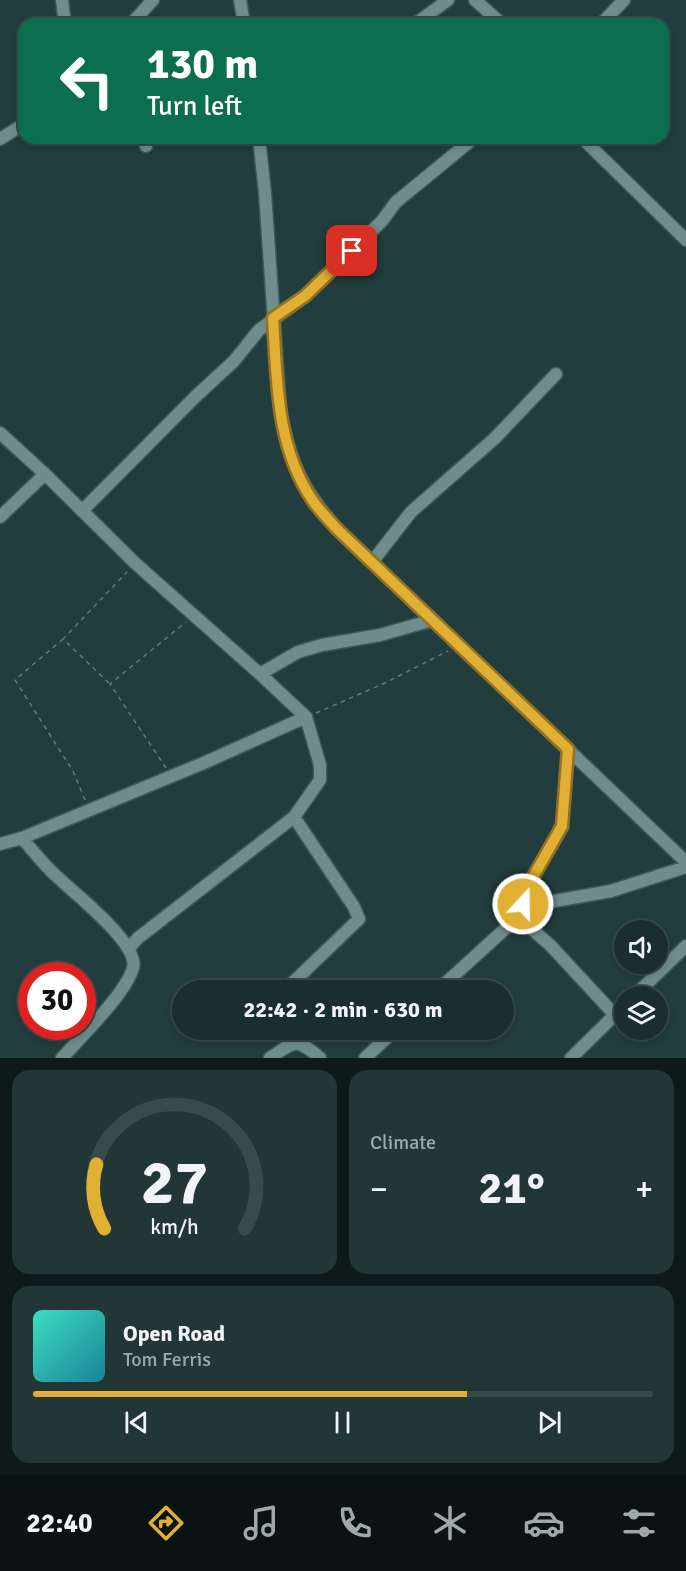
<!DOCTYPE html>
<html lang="en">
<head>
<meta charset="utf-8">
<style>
  :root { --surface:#1a2e2e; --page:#233636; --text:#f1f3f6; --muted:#9fa8aa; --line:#384a4a; --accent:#e1af34 }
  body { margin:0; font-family:Signika,sans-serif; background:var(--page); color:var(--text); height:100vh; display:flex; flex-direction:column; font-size:22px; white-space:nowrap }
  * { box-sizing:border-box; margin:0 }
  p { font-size:20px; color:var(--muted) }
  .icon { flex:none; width:33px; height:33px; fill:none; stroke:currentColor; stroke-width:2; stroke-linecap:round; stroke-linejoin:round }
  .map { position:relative; height:1058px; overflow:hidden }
  .sheet { display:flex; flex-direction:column; gap:12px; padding:12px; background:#0e1919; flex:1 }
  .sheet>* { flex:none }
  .top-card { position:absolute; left:18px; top:18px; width:651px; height:126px; border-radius:18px; box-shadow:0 3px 9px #0003,0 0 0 2px var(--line); background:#0b6e4f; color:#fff; overflow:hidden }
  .controls { position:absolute; left:614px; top:920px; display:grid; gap:12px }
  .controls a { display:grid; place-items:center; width:54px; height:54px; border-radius:50%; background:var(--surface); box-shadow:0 3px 9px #0003,0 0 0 2px var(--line); font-size:30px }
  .speed { position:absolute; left:18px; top:962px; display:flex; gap:12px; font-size:30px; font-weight:700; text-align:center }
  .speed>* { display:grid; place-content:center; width:78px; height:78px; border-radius:50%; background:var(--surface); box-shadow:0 3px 9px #0003,0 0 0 2px var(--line); line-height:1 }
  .speed .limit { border:9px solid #d22; background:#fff; color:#111 }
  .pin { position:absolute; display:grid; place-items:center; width:51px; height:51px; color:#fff; margin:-26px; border-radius:12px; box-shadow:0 3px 9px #0006 }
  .me { position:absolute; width:66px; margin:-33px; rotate:21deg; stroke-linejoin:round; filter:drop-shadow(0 0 4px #0008) }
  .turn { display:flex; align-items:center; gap:21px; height:126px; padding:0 30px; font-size:27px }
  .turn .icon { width:78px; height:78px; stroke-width:2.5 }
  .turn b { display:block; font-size:42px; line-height:51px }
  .big { font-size:45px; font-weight:700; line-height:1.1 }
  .sheet .widget { flex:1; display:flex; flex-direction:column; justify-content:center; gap:9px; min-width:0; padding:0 21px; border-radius:18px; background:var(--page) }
  .sheet .dial { align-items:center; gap:0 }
  .dial svg { height:156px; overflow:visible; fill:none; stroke:var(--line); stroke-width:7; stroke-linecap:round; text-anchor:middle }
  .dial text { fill:var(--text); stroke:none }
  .song { display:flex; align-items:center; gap:18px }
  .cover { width:72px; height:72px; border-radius:9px; background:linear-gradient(135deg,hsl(170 70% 55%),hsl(190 70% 35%)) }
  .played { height:6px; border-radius:3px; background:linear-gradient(90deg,var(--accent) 70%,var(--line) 70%) }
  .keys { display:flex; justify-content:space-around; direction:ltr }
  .heat { display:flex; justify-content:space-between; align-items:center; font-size:33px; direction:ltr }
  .sheet .tiles { flex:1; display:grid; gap:12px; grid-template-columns:1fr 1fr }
  .widget:last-child { grid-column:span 2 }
  .trip { position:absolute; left:172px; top:980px; width:342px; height:60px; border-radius:30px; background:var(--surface); box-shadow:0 3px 9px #0003,0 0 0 2px var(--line); font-weight:700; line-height:60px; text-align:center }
  .dock { display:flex; height:96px; justify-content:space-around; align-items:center; background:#0a1212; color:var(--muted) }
  .dock .icon { width:42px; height:42px }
  .dock .current { color:var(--accent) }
  .dock b { font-size:27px; color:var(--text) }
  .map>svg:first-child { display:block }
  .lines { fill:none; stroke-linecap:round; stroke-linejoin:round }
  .minor-casing { stroke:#3f5958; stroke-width:15 }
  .path { stroke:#637a79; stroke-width:1.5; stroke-dasharray:4.5 4.5; stroke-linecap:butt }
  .minor { stroke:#6f8d8c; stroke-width:12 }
  .route-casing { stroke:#927222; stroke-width:15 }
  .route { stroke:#e1af34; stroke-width:10 }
</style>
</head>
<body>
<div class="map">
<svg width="686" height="1058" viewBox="0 0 686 1058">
  <rect width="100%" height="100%" fill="#223d3d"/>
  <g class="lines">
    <g class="minor-casing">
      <path id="minor" d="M 62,0 L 65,24
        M 240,0 L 244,24
        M 475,0 L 502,24
        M 131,24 L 153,0
        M 415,24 L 448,0
        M 601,24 L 624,0
        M 143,138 L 146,146
        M 259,138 L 265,193 L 280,408 C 289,462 301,487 337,529 L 686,862
        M 582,138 L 686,240
        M 0,139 L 24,124
        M 0,433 L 45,474 L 135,563 L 260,674 L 298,652 L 322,645 L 380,635 L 433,620
        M 82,511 L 195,397 L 234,361 L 259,330 L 305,296 L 382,221 L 396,202 L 474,138
        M 0,517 L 45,474
        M 372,562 L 411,512 L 495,438 L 556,374
        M 22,838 C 32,850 41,861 52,872 C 70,890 140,943 133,968 C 125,995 81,1036 62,1058
        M 0,844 L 22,838 L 206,762 L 306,717
        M 518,922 L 528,886 L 562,827 L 568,749
        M 524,922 L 549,902 L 611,891 L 686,867
        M 129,948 L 138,938 L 294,817 L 320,780 L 320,765 L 306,717 L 260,674
        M 285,990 L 359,919 L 354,907 L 294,817
        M 438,990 L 506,928 L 512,924 L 524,922 L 551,946 L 615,1015
        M 634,996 L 686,946
        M 280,1029 L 287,1038 L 298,1043
        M 270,1058 C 295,1041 296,1037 320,1058
        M 365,1058 L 396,1029
        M 571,1058 L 624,1006"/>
    </g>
    <path class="path" d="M 63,639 L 15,680 L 73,771 L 85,800
      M 109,683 L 63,639 L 127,572
      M 316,713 L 385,683 L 448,651
      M 166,768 L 110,684 L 186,622"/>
    <use href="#minor" class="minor"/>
  </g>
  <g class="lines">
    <g class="route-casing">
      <path id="route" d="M 352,251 L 305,296 L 273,318 C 277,381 276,447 313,501 C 320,511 329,520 337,529 L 568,749 L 562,826 L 528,886 L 523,904"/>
    </g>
    <use href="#route" class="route"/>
  </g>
</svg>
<div class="controls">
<a><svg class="icon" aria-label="sound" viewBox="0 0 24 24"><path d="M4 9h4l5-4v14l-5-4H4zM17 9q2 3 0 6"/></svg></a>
<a><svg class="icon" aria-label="layers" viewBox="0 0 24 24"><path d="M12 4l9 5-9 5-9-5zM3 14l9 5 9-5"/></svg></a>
</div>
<div class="speed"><div class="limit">30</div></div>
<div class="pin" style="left:352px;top:251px;background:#d93025"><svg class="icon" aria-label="arrive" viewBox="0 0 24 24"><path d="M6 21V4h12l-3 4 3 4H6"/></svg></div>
<svg class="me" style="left:523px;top:904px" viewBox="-20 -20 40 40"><circle r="17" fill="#e1af34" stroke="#fff" stroke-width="3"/><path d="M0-11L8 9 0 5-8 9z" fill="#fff"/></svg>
<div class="trip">22:42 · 2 min · 630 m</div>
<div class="top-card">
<div class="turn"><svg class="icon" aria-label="left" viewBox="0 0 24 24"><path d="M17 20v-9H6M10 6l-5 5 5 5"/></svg><div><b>130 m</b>Turn left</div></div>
</div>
</div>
<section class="sheet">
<div class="tiles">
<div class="widget dial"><svg viewBox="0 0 100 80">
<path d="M14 69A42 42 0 1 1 86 69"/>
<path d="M14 69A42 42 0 0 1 10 36" stroke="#e1af34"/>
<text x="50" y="56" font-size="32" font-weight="700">27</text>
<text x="50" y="72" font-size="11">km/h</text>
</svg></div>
<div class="widget"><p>Climate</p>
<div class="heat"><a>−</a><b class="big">21°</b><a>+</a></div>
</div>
<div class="widget">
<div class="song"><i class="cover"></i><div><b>Open Road</b><p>Tom Ferris</p></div></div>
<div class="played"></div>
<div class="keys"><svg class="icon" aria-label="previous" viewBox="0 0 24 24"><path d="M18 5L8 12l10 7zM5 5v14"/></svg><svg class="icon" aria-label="pause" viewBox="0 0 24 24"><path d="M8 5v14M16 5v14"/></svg><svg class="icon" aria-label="next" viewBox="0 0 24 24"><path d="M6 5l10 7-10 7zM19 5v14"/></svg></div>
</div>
</div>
</section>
<nav class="dock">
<b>22:40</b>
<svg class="icon current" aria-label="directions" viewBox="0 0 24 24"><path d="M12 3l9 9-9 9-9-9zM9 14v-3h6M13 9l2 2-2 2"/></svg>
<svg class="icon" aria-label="music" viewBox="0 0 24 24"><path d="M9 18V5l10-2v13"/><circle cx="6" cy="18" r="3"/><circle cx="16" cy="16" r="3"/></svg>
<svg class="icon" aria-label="phone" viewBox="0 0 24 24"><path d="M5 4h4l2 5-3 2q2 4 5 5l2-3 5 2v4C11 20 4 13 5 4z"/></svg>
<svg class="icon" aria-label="climate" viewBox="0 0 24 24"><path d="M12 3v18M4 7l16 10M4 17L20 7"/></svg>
<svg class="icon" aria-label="car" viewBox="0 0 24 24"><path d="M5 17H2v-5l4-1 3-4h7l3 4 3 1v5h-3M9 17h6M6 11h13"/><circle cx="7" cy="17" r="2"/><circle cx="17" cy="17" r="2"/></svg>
<svg class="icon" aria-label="filters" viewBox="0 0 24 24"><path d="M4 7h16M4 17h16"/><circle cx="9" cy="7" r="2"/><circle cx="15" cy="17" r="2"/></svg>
</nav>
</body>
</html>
